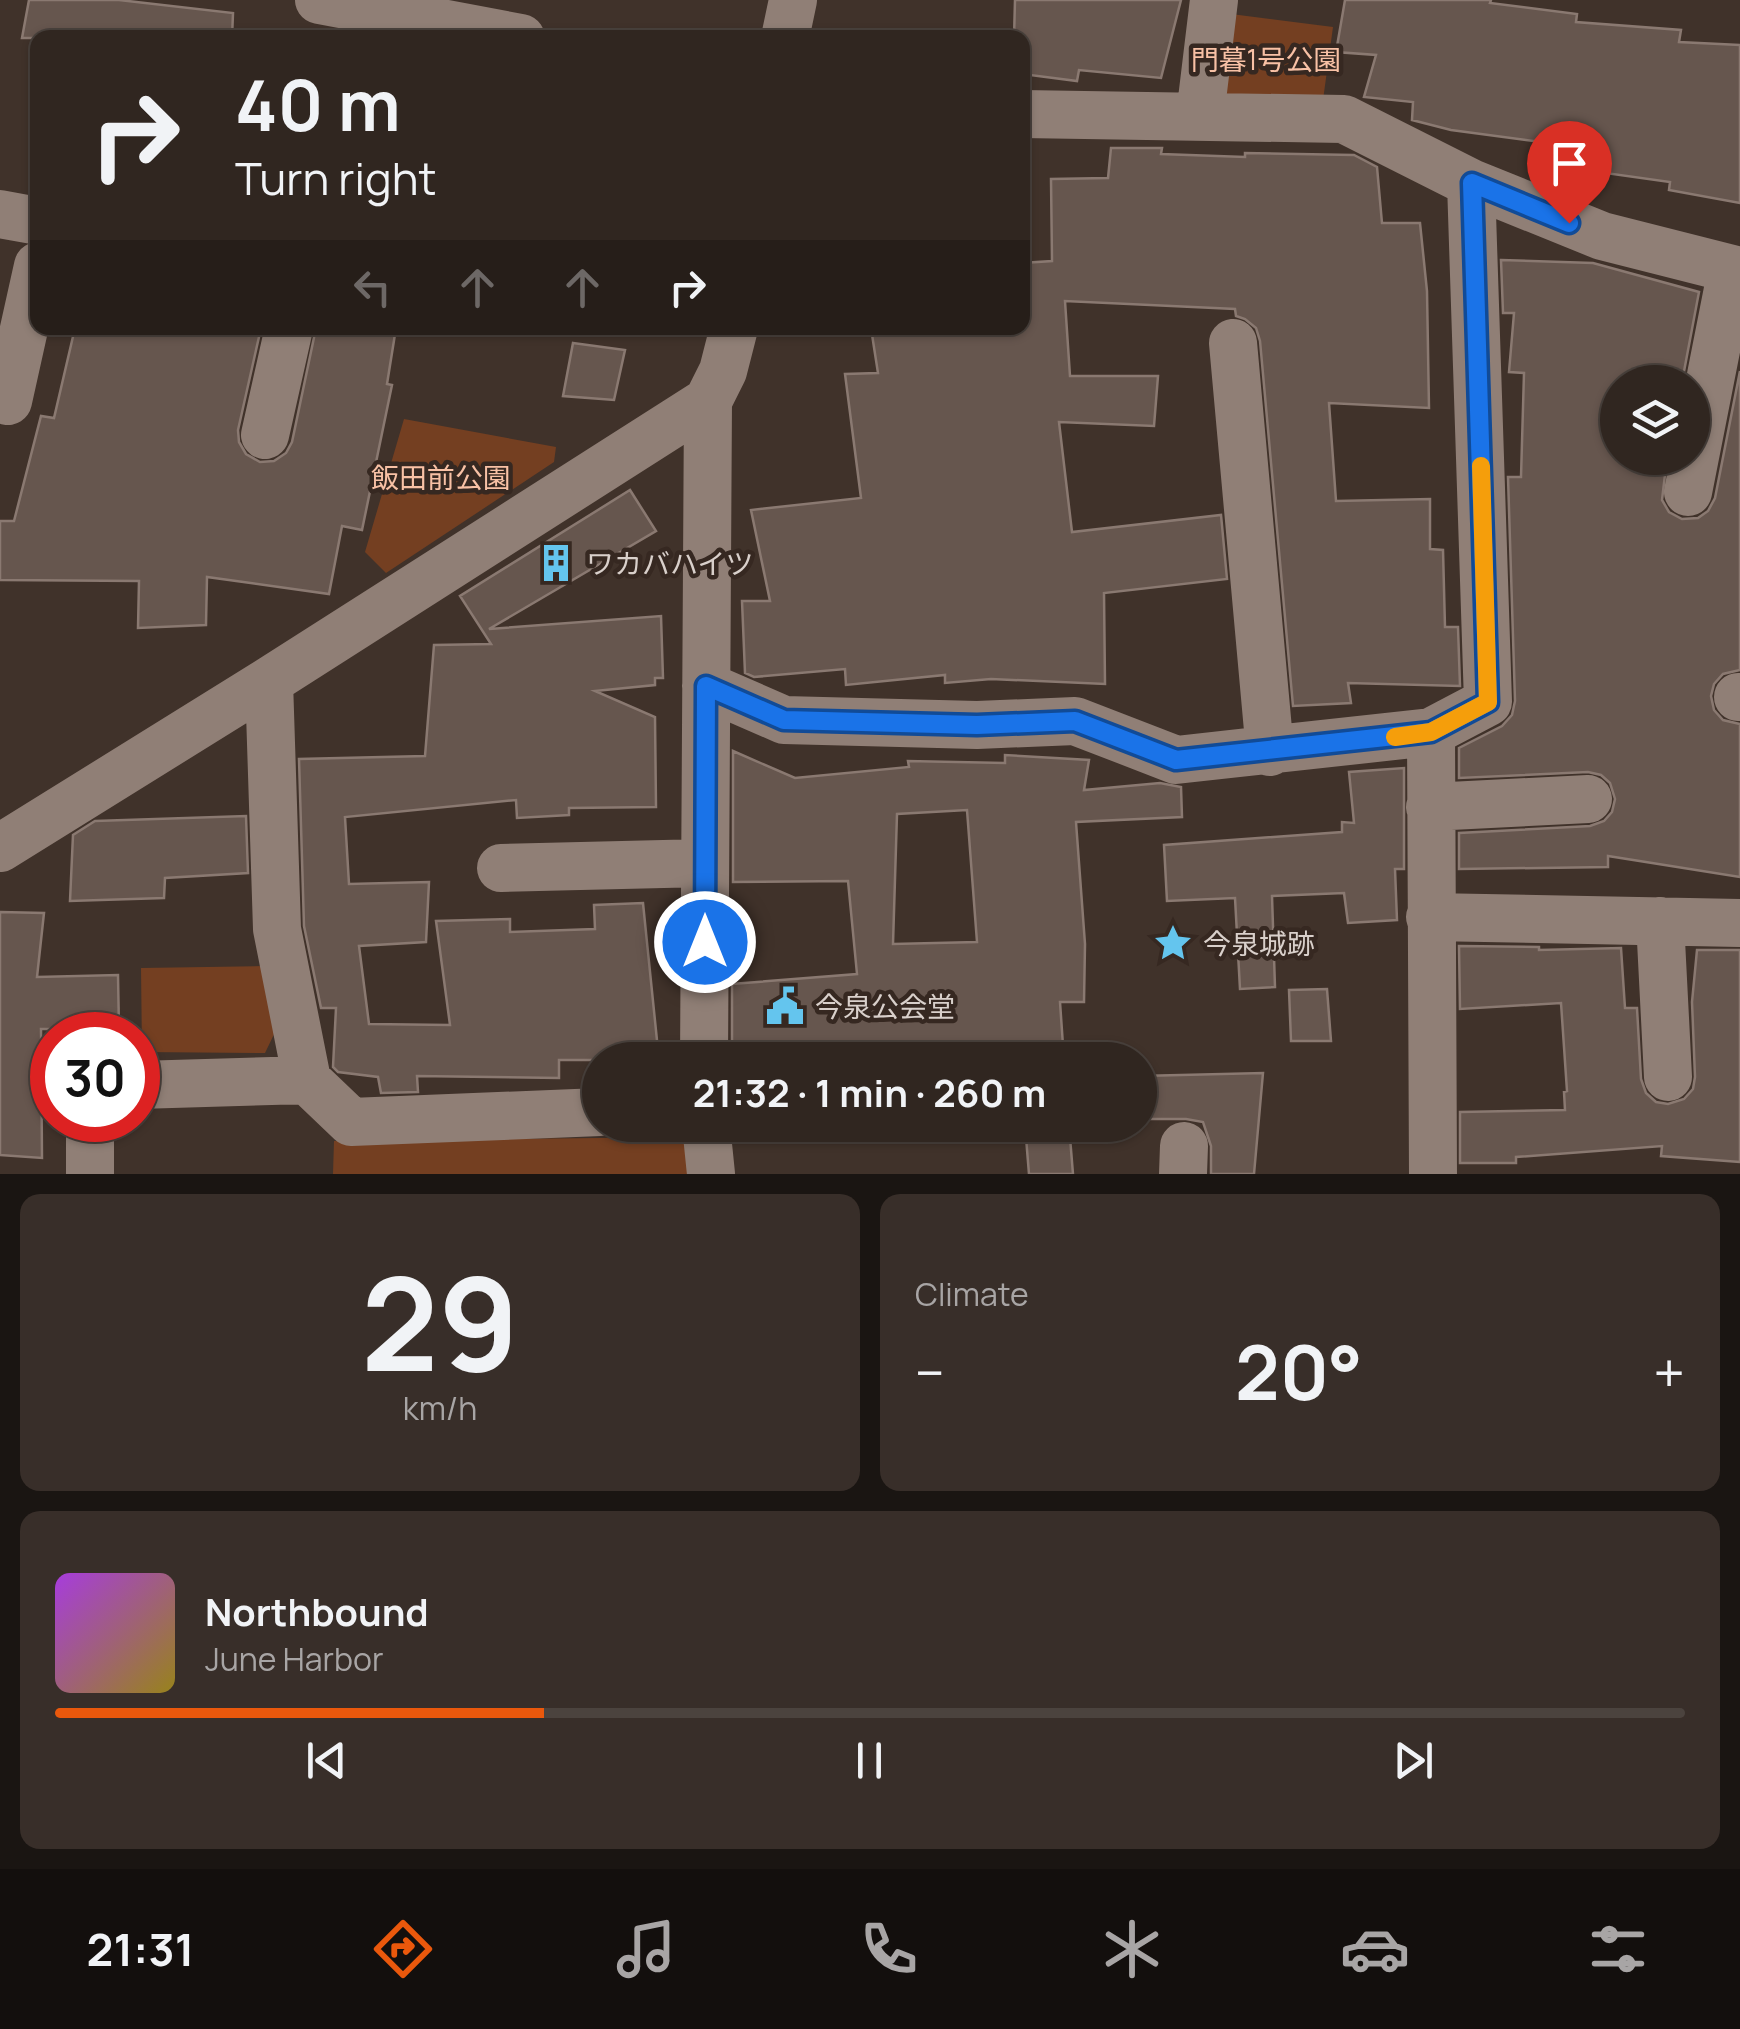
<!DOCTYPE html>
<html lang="en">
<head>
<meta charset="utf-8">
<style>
  :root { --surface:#302620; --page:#382e29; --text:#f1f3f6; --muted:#a8a5a5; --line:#4b433e; --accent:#ea580c }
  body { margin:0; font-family:Manrope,"Noto Sans JP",sans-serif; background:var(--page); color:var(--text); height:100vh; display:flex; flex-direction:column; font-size:38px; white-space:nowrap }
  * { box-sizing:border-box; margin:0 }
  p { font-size:32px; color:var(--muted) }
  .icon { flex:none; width:55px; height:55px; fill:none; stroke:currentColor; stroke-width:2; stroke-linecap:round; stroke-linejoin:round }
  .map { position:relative; height:1174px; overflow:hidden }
  .panel { display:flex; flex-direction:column; gap:20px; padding:20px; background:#1a1512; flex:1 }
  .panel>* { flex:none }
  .banner { position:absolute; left:30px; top:30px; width:1000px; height:305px; border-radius:20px; box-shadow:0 2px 8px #0004,0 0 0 2px var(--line); background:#302620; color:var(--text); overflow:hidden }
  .controls { position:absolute; left:1600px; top:365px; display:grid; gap:20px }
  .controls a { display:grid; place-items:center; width:110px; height:110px; border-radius:50%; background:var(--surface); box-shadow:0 2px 8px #0004,0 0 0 2px var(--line); font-size:50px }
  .speed { position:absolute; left:30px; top:1012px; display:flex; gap:20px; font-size:50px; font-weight:700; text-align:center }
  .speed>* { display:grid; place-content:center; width:130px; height:130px; border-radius:50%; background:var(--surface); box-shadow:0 2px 8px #0004,0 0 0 2px var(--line); line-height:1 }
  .speed .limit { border:15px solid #d22; background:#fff; color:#111 }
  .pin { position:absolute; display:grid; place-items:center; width:85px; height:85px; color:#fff; margin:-102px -42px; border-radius:50% 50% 50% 0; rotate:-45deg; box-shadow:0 0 10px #0007 }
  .pin .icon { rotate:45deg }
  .me { position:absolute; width:110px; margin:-55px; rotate:0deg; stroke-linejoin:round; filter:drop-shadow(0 0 8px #0008) }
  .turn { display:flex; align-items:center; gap:35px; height:210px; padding:0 40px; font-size:45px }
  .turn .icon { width:130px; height:130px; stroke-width:2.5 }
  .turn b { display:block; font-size:70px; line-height:85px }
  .lanes { display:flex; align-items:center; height:95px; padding:0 40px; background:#0003; justify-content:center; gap:50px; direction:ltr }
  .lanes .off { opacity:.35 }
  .big { font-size:75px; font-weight:700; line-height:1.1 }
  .panel .widget { flex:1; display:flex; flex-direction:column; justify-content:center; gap:15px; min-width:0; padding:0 35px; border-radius:20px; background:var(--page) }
  .panel .dial { align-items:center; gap:0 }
  .dial b { font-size:130px; line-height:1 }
  .song { display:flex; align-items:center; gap:30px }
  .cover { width:120px; height:120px; border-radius:15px; background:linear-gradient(135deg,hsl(280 70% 55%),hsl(50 70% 35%)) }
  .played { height:10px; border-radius:5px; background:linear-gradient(90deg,var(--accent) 30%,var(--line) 30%) }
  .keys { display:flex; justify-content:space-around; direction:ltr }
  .heat { display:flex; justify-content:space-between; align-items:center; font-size:55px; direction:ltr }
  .panel .tiles { flex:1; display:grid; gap:20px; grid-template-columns:1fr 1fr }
  .widget:last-child { grid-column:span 2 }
  .trip { position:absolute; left:582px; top:1042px; width:575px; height:100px; border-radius:50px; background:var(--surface); box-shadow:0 2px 8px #0004,0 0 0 2px var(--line); font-weight:700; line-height:100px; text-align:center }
  .tab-bar { display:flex; height:160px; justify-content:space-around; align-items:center; background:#130f0d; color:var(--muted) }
  .tab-bar .icon { width:70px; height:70px }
  .tab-bar .on { color:var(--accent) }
  .tab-bar b { font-size:45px; color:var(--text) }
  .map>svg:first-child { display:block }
  .green { fill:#743f21 }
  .building { fill:#66564e; stroke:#8a7971; stroke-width:2.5; fill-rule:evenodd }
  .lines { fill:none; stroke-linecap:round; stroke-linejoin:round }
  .minor { stroke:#907f76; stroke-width:48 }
  .route-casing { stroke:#114b97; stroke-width:25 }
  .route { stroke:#1a73e8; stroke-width:18 }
  .slow { stroke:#f59e0b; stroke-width:18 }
  .labels { text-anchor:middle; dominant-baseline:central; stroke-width:9; stroke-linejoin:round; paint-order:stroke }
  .park-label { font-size:28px; fill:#f8c1a5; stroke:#362821 }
  .poi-label { font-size:28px; fill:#d9d0cb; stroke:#362821; text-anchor:start }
</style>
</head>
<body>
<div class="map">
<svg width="1740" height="1174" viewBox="0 0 1740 1174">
  <rect width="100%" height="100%" fill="#40322a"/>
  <path class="green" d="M 1231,14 L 1333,27 L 1323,100 L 1217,98 Z
    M 404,419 L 556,447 L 554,462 L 386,573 L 365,552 Z
    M 265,966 L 278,1026 L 265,1053 L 142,1052 L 141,968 Z
    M 691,1137 L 692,1174 L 333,1174 L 334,1141 Z"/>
  <path class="building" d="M 29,0 L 119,0 L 233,13 L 232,38 L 22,38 Z
    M 1015,0 L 1181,0 L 1161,78 L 1079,70 L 1077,81 L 1022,74 L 1022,38 L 1014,38 Z
    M 1345,0 L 1491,0 L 1490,3 L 1577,14 L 1576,22 L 1681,30 L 1679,42 L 1740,45 L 1740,203 L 1669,190 L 1670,182 L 1584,170 L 1587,148 L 1451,130 L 1412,120 L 1413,102 L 1364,97 L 1376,55 L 1336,52 Z
    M 1111,148 L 1162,148 L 1161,154 L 1245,157 L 1245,153 L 1354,155 L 1377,167 L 1382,223 L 1420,223 L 1427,291 L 1429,408 L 1329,403 L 1336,501 L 1430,499 L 1430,549 L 1443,550 L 1445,627 L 1458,627 L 1460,686 L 1348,683 L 1351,703 L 1293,706 L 1260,341 L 1256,328 L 1245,319 L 1236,316 L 1235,309 L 1065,301 L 1070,376 L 1158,376 L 1154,426 L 1059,422 L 1072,532 L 1221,515 L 1227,579 L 1104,593 L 1105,684 L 991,679 L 945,683 L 945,675 L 846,685 L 845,669 L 754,677 L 745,673 L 742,601 L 770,601 L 751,510 L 861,498 L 845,374 L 878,373 L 871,328 L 1022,328 L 1022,263 L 1052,261 L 1051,179 L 1108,178 Z
    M 1501,260 L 1593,263 L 1699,292 L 1682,382 L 1618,382 L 1618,458 L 1667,458 L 1662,500 L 1669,512 L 1682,519 L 1698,518 L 1708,511 L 1715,498 L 1740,371 L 1740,670 L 1723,674 L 1714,684 L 1711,696 L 1714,710 L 1723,720 L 1740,724 L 1740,877 L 1608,856 L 1608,867 L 1459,869 L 1459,833 L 1590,826 L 1604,821 L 1612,812 L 1615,799 L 1610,783 L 1601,775 L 1588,772 L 1459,778 L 1459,748 L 1502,726 L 1512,715 L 1515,701 L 1508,477 L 1521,477 L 1524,373 L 1509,372 L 1514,313 L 1503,313 Z
    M 75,328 L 261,328 L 238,430 L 239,442 L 246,454 L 260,462 L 274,461 L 286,453 L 292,442 L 316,328 L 396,328 L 387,384 L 392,385 L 362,530 L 342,526 L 329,594 L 207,577 L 206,625 L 138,628 L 139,581 L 0,580 L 0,521 L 14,521 L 41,416 L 54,418 Z
    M 573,343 L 625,350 L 614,400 L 563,396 Z
    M 630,490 L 656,531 L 489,629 L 661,616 L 663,678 L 655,678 L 655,685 L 595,691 L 655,717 L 656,807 L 569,808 L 569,815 L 517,818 L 516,800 L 345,817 L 349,884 L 429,882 L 426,942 L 359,946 L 369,1024 L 450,1025 L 436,921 L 510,919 L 510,932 L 595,929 L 594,905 L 643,903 L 659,1060 L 559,1060 L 559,1078 L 417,1076 L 418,1092 L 381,1093 L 378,1077 L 338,1072 L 333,1067 L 336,1008 L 321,1008 L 304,926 L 299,759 L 425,756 L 434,645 L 491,644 L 460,596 Z
    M 733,751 L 795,778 L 909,767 L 908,761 L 1005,763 L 1005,755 L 1089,760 L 1084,790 L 1160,783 L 1181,787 L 1182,817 L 1076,822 L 1085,944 L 1084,1002 L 1060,1002 L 1064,1060 L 732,1060 L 732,984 L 857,974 L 848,881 L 733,882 ZM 967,810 L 977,942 L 893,944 L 897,814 Z
    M 1404,768 L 1404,869 L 1395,869 L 1397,920 L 1348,923 L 1344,893 L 1272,896 L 1275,987 L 1240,989 L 1235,898 L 1167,901 L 1164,845 L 1342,832 L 1342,822 L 1354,823 L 1349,772 Z
    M 246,816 L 248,873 L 165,878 L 164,898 L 70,901 L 73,835 L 95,821 Z
    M 0,912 L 44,913 L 37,977 L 118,975 L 119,1029 L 41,1029 L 42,1158 L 0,1155 Z
    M 1459,946 L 1539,947 L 1539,950 L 1621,948 L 1625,1008 L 1637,1008 L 1641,1079 L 1646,1093 L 1656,1102 L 1668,1104 L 1684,1099 L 1693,1089 L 1695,1077 L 1692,1002 L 1697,950 L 1740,950 L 1740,1162 L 1661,1156 L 1662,1146 L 1516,1157 L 1516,1163 L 1460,1163 L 1460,1112 L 1565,1110 L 1564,1092 L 1567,1091 L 1561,1003 L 1460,1009 Z
    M 1327,989 L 1331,1041 L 1291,1041 L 1289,990 Z
    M 1263,1073 L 1254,1174 L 1211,1174 L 1211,1146 L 1203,1122 L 1186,1119 L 1140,1119 L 1140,1076 Z
    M 1025,1125 L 1069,1125 L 1073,1174 L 1029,1174 Z"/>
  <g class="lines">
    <path class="minor" d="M 319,0 L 521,38
      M 785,38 L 793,0
      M 1022,114 L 1344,119 L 1471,183 L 1602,236 L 1740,271
      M 1200,116 L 1214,0
      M 0,214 L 38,221
      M 1233,343 L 1270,752
      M 8,401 L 38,266
      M 265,435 L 289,328
      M 1688,492 L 1732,269
      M 706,686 L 784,720 L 977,725 L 1075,721 L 1176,760 L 1431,732 L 1433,1174
      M 1738,697 L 1740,697
      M 1431,732 L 1488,702 L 1471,183
      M 1430,807 L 1588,799
      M 0,848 L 269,681 L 708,401 L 723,371 L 734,328
      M 501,868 L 705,863
      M 1430,917 L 1740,923
      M 1660,921 L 1668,1077
      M 704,1060 L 708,401
      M 307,1080 L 351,1122 L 600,1112
      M 138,1085 L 307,1080 L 277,929 L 269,681
      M 706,1125 L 711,1174
      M 90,1174 L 90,1120
      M 1183,1174 L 1184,1146"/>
  </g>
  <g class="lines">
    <g class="route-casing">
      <path id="route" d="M 705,942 L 706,686 L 784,720 L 977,725 L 1075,721 L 1176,760 L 1431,732 L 1488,702 L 1472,183 L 1569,223"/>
    </g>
    <use href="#route" class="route"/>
    <path class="slow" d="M 1395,737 L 1431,732 L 1488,702 L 1481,466"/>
  </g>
  <defs>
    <g id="building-bare" transform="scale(3)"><path d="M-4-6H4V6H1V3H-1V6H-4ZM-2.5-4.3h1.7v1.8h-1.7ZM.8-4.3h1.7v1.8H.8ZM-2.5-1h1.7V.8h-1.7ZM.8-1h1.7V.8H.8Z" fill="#64c5ee" stroke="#362821" stroke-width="2.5" paint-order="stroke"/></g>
    <g id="sight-bare" transform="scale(3)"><path d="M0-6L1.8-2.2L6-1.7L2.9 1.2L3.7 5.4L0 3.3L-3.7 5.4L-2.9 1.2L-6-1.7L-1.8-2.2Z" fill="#64c5ee" stroke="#362821" stroke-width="2.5" paint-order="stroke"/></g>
    <g id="civic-bare" transform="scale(3)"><path d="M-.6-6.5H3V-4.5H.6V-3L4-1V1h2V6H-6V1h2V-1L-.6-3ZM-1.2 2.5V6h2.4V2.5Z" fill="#64c5ee" stroke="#362821" stroke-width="2.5" paint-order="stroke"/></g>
  </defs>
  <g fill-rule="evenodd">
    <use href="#building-bare" x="556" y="563"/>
    <use href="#sight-bare" x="1173" y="943"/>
    <use href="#civic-bare" x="785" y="1006"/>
  </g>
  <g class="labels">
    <g class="park-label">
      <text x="1266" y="59">門暮1号公園</text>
      <text x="441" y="477">飯田前公園</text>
    </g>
    <g class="poi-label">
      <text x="586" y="563">ワカバハイツ</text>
      <text x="1203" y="943">今泉城跡</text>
      <text x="815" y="1006">今泉公会堂</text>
    </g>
  </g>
</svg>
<div class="controls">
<a><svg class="icon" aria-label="layers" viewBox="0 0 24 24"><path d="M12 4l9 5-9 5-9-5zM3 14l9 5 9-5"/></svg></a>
</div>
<div class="speed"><div class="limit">30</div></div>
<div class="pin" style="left:1569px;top:223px;background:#d93025"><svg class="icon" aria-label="arrive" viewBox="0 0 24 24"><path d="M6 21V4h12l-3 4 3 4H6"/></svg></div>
<svg class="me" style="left:705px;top:942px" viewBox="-20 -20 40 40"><circle r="17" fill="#1a73e8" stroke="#fff" stroke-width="3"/><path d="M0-11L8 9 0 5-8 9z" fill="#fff"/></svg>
<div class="trip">21:32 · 1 min · 260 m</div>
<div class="banner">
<div class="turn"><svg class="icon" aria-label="right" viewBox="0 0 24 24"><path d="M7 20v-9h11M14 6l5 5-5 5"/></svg><div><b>40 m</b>Turn right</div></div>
<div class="lanes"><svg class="icon off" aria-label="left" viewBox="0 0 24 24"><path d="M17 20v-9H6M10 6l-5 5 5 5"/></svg><svg class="icon off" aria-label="ahead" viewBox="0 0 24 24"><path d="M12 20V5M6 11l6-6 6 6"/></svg><svg class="icon off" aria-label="ahead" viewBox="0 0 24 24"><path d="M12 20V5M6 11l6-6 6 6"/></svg><svg class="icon" aria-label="right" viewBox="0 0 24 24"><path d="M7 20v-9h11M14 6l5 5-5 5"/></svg></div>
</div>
</div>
<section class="panel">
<div class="tiles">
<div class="widget dial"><b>29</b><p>km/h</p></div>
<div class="widget"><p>Climate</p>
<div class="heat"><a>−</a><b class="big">20°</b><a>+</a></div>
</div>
<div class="widget">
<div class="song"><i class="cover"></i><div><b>Northbound</b><p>June Harbor</p></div></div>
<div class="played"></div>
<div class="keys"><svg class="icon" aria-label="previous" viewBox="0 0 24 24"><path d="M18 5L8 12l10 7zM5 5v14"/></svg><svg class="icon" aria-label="pause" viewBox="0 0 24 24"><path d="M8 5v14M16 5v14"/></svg><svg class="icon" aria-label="next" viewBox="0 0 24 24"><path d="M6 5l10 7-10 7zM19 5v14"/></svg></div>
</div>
</div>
</section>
<nav class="tab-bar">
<b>21:31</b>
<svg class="icon on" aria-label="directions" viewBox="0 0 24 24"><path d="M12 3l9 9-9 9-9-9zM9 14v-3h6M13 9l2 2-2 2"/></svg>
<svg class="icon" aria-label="music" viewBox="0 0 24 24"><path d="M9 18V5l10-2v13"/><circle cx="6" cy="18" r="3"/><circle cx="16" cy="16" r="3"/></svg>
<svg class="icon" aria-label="phone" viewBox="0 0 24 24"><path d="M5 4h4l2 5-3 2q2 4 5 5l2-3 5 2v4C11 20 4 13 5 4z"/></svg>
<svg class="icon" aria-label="climate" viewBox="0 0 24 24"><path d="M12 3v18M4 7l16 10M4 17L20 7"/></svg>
<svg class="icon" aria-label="car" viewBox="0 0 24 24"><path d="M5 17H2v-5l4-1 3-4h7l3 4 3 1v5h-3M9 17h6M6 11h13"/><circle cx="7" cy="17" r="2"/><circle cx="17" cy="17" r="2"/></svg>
<svg class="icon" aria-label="filters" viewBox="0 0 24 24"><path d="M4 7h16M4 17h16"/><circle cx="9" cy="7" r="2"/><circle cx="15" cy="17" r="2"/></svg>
</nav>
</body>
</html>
